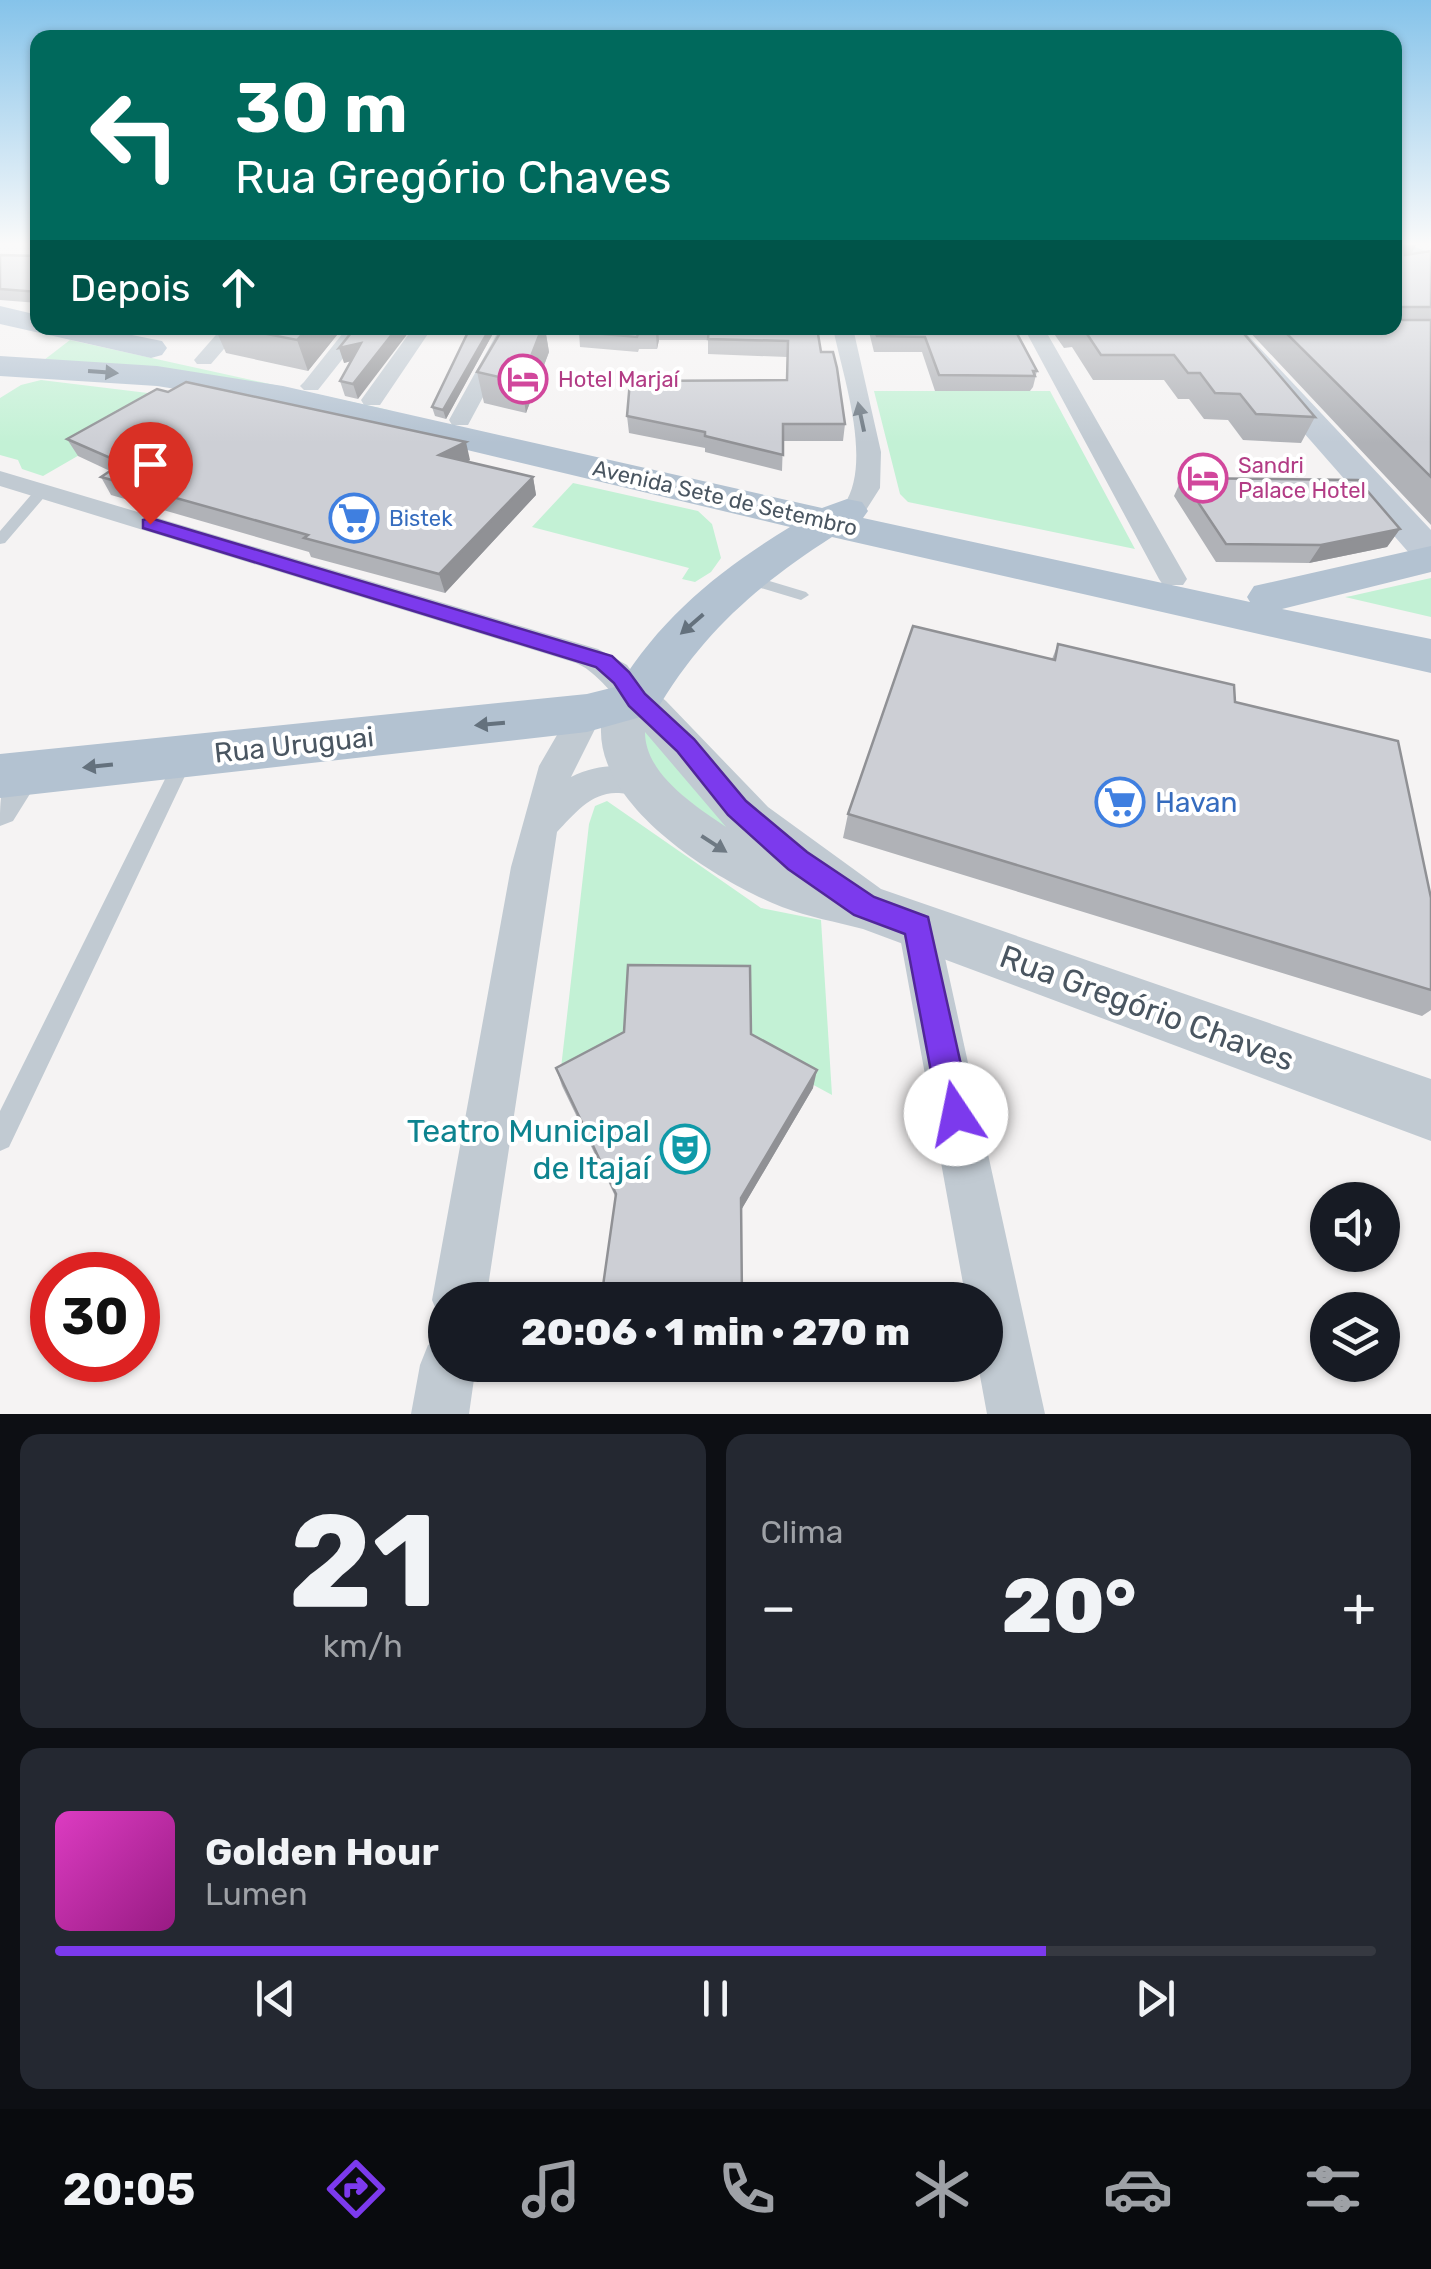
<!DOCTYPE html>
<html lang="pt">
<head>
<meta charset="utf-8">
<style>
  :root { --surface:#171b24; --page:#242831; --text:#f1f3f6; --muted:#9ea1a6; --line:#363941; --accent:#7c3aed }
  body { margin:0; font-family:Rubik,sans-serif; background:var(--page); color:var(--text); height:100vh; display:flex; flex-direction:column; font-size:38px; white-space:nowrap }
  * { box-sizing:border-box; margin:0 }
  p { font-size:32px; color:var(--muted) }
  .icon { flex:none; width:55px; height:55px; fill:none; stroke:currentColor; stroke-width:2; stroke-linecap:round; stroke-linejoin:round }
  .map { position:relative; height:1414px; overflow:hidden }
  .sheet { display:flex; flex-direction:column; gap:20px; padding:20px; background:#0d0f14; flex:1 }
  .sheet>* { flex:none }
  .top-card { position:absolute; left:30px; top:30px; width:1372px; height:305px; border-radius:20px; box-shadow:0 2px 8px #0004; background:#00695c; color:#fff; overflow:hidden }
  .buttons { position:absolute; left:1310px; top:1182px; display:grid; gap:20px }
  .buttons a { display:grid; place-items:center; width:90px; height:90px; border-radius:50%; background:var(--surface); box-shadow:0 2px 8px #0004; font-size:50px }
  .speed { position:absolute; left:30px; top:1252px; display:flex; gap:20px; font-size:50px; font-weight:700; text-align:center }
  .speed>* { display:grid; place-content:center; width:130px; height:130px; border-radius:50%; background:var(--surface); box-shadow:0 2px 8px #0004; line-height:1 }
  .speed .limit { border:15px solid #d22; background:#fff; color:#111 }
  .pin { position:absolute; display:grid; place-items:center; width:85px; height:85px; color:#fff; margin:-102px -42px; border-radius:50% 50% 50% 0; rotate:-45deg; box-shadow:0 0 10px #0007 }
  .pin .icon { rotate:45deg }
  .me { position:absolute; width:110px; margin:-55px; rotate:349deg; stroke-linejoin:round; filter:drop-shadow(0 0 8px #0008) }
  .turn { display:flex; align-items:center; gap:35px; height:210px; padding:0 40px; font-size:45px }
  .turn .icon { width:130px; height:130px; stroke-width:2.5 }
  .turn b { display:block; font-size:70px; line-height:85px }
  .then { display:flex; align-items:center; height:95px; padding:0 40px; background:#0003; gap:20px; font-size:38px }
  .big { font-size:75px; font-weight:800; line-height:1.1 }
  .sheet .widget { flex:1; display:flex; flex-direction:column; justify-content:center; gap:15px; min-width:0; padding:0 35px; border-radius:20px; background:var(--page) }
  .sheet .dial { align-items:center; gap:0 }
  .dial b { font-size:130px; line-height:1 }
  .song { display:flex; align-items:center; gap:30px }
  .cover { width:120px; height:120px; border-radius:15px; background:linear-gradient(135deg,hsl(310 70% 55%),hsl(310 70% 35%)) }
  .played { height:10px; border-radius:5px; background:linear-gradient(90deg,var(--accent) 75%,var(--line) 75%) }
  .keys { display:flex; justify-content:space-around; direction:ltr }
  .heat { display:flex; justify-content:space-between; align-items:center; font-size:55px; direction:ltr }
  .sheet .tiles { flex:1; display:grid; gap:20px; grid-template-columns:1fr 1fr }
  .widget:last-child { grid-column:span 2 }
  .trip { position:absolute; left:428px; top:1282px; width:575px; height:100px; border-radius:50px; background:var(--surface); box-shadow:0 2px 8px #0004; font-weight:800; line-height:100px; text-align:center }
  .tab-bar { display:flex; height:160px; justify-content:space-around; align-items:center; background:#090b0e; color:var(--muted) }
  .tab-bar .icon { width:70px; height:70px }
  .tab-bar .on { color:var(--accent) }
  .tab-bar b { font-size:45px; color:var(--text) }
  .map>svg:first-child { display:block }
  .green { fill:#c3f1d5 }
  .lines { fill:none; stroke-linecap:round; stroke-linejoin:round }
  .service { fill:#c1cad2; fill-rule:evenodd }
  .minor { fill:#c1cad2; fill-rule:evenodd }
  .tertiary { fill:#c1cad2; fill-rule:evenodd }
  .secondary { fill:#c1cbd6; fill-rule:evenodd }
  .primary { fill:#b3c2d1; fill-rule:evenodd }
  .wall { fill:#b0b2b7 }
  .shaded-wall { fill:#909195 }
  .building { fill:#cdcfd5; stroke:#909195; stroke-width:2.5 }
  .oneway { fill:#64717d }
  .oneway2 { fill:#6e7983 }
  .route { fill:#7c3aed; stroke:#51269a; stroke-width:2.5 }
  .labels { text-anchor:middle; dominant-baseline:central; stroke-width:8; stroke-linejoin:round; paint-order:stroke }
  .far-hotel-label { font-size:22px; fill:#b23c85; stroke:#fff; text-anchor:start }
  .far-street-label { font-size:22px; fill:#4a5661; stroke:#fff }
  .far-shop-label { font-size:22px; fill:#366cbe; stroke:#fff; text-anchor:start }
  .street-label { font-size:28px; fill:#4a5661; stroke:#fff }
  .shop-label { font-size:28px; fill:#366cbe; stroke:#fff; text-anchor:start }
  .near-street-label { font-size:32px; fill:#4a5661; stroke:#fff }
  .near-culture-label { font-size:32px; fill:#0d838f; stroke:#fff; text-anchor:end }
</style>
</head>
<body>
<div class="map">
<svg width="1431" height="1414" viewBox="0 0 1431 1414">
  <rect width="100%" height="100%" fill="#f5f3f3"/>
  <path class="green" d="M 70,340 L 393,411 L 44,360 Z
    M 41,380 L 156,394 L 185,394 L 43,476 L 22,469 L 18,460 L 0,455 L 0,398 L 21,385 Z
    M 874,391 L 1050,391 L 1135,549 L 908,502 L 900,494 Z
    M 573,483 L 698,511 L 712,524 L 721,558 L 711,572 L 695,582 L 682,579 L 689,568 L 532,527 Z
    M 1431,578 L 1431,617 L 1345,597 L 1351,596 Z
    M 645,724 L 761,859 L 639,761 Z
    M 607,801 L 761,908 L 821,920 L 832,1095 L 753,1052 L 750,985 L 625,1049 L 561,1068 L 589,824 L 595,806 Z"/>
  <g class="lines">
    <path class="service" d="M 42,487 L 49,491 L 47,494 L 5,543 L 0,544 L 0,531 L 37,488 Z
      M 746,574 L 806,592 L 809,595 L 801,600 L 741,582 L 738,579 Z
      M 185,750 L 192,752 L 194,757 L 9,1147 L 0,1151 L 0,1111 L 176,757 L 178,752 Z"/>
    <path class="minor" d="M 222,328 L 242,328 L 211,364 L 197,364 L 194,360 Z
      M 347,328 L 367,328 L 318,390 L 304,390 L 300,386 L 304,382 Z
      M 413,328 L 432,328 L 380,405 L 364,405 L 361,400 Z
      M 500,328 L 520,328 L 468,425 L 452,425 L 449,420 Z
      M 833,328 L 853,328 L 881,452 L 880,488 L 866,510 L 857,513 L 844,505 C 873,462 843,377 833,328 Z
      M 1024,328 L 1044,328 L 1187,579 L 1183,585 L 1163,585 L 1159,579 Z
      M 0,471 L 598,649 L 627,665 L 653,700 L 648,708 C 620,717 607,676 576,663 L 0,486 Z
      M 587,701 L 599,704 L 603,713 L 571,777 C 598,764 622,763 651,772 L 657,782 L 651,792 C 639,796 631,794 619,793 C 592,791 574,814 557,832 L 486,1300 L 445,1300 L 445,1321 L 440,1319 L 432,1300 L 511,867 L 539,766 L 575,704 Z
      M 26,759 L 38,763 L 43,773 L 13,821 L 0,826 C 0,799 0,769 26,759 Z
      M 918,908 L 932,913 L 938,926 L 1045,1414 L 987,1414 L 978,1365 L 985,1365 L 985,1300 L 966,1300 L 898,926 L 904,913 Z
      M 445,1338 L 445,1365 L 476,1365 L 469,1414 L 411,1414 L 420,1365 L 428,1345 Z"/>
    <path class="tertiary" d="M 637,685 L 652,689 L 666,701 L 768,807 L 881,889 L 1431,1079 L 1431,1141 L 863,929 C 836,922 809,917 782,907 C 717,881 598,808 601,728 C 602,707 618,691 637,685 ZM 645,732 L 726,827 C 694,805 645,774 645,732 Z"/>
    <path class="secondary" d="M 1395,245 L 1410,245 L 1431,253 L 1431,268 L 1395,255 Z
      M 1212,328 L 1241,328 L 1431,530 L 1431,565 L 1417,562 Z"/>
    <path class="primary" d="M 0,306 L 38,315 L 38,328 L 97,328 L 162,341 L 167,348 L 162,355 L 151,358 L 0,324 Z
      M 0,356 L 157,366 L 283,386 L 822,508 L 847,499 L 862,502 L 868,511 L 863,518 L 1250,602 L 1247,597 L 1254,586 L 1431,546 L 1431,572 L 1282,609 L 1431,639 L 1431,673 L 832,537 C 756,586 701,634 655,713 L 587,732 L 0,798 L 0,754 L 587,694 L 619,686 C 662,616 721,569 790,527 L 283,406 L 157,386 L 0,376 Z"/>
  </g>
  <path class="wall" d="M 1395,245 L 1416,245 L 1411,254 L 1431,251 L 1431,525 L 1246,328 L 1395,328 Z
    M 0,255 L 38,256 L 38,303 L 0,300 Z
    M 215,328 L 334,328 L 337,335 L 308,371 L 226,353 Z
    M 355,328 L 358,399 L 345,396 L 340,381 L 351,361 L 344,363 Z
    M 470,328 L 496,328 L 446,419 L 435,416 L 432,407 Z
    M 503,328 L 545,328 L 549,352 L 526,413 L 484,403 L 477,372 Z
    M 580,328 L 817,328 L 821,352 L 845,424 L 843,441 L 783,441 L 782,471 L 705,452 L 705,448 L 629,433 L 627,416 L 786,380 L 787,357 L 708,354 L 708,340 L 659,340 L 657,349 L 639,349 L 638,352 L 580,347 L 579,332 Z
    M 868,328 L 1014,328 L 1037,371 L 1033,387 L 1030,391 L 935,391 L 922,352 L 874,352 Z
    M 1050,328 L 1239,328 L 1315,417 L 1301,443 L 1243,440 L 1228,420 L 1204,419 L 1189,399 L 1178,399 L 1164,380 L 1093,380 L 1072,347 L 1064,348 Z
    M 67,439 L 470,460 L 466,462 L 533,477 L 536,495 L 445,593 L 311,557 L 309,552 L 111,495 L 101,477 L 110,471 L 78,456 Z
    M 1182,478 L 1400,529 L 1387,547 L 1309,563 L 1216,562 L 1174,496 Z
    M 1058,644 L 1235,702 L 1431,898 L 1431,1010 L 1422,1016 L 843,838 L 848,814 L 1052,659 Z
    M 751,1034 L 813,1088 L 741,1210 L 616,1198 L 562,1086 L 556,1068 Z"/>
  <path class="shaded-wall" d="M 1404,245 L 1416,245 L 1406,263 Z
    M 308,328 L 334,328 L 337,335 L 308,371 L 297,340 Z
    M 397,328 L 412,328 L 358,399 L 353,384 Z
    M 490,328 L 496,328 L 446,419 L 443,410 Z
    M 542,328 L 545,328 L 549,352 L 526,413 L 521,382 Z
    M 658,328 L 659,340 L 657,349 L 656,334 Z
    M 361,343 L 365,357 L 344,363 L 339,348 Z
    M 466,442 L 470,460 L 444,473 L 439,455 Z
    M 533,477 L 536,495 L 445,593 L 439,574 Z
    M 1400,529 L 1387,547 L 1309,563 L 1321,545 Z
    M 817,1070 L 813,1088 L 740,1212 L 741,1198 Z"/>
  <path class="building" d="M 1395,245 L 1404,245 L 1405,255 L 1431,251 L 1431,307 L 1395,307 Z
    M 0,255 L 38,256 L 38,292 L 0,289 Z
    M 1395,320 L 1431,320 L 1431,477 L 1281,328 L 1395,328 Z
    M 236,328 L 308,328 L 297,340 Z
    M 355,328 L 397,328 L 353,384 L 340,381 L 361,343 L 339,348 Z
    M 470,328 L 490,328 L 443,410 L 432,407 Z
    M 503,328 L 542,328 L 521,382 L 477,372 Z
    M 580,328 L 658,328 L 656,334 L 638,334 L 637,337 L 579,332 Z
    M 709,328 L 817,328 L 821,352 L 833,352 L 837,368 L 845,424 L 783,424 L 783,455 L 705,436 L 705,432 L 627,416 L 630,381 L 787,380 L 788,341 L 708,339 Z
    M 874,328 L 1014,328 L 1037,371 L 1033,371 L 1035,376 L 939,375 L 925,337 L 877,336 Z
    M 1083,328 L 1239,328 L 1315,417 L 1256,414 L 1240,394 L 1215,393 L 1200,373 L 1188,373 L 1174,355 L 1101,355 Z
    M 186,382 L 466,442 L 439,455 L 533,477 L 439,574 L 304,538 L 308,535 L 101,477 L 122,463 L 67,439 L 157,389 L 168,392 Z
    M 1182,478 L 1358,480 L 1400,529 L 1321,545 L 1226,544 Z
    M 913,626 L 1055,660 L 1058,644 L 1234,685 L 1235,702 L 1398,741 L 1431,898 L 1431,990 L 848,814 Z
    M 628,965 L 750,966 L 751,1034 L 817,1070 L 741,1198 L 742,1300 L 601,1300 L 616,1194 L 556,1068 L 624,1032 Z"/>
  <defs><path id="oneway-solid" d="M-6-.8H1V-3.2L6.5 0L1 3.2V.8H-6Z" transform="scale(2.5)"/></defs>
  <g class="oneway">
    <use href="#oneway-solid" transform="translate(103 372) rotate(4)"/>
    <use href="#oneway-solid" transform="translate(692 624) rotate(139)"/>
    <use href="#oneway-solid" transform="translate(490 724) rotate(175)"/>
    <use href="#oneway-solid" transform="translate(98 766) rotate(174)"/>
  </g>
  <g class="oneway2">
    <use href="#oneway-solid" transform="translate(861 417) rotate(-102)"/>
    <use href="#oneway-solid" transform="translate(714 844) rotate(33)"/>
  </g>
  <linearGradient id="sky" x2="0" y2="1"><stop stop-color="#85c3ea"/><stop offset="0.55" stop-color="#fafafa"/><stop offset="1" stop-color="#fafafa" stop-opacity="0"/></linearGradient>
  <rect width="1431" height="443" fill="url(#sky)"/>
  <path class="route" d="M 150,518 L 612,656 L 629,672 L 645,694 L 694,739 L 746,801 L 807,852 L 874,897 L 928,917 L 972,1114 L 967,1125 L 956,1130 L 944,1125 L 939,1114 L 905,934 L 854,915 L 788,869 L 728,815 L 677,751 L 629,706 L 614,683 L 596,667 L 143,528 L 143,520 Z"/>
  <defs>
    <g id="hotel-ring" transform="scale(2.5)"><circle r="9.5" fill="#fff" stroke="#d1479c" stroke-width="1.5"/><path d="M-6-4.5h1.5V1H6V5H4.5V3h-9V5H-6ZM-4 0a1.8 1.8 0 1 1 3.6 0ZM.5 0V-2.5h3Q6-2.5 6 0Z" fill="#d1479c"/></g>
    <g id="supermarket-ring" transform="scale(2.5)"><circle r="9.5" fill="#fff" stroke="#3f7fe0" stroke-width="1.5"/><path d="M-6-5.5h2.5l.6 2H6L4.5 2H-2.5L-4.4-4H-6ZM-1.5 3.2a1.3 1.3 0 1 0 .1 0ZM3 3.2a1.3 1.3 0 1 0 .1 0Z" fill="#3f7fe0"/></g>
    <g id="theatre-ring" transform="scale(2.5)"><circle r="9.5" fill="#fff" stroke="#0f9aa8" stroke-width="1.5"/><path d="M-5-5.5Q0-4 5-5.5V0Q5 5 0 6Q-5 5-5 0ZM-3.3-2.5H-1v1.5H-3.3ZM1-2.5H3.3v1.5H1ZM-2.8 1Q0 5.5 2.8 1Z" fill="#0f9aa8"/></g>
  </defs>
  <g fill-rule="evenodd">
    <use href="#hotel-ring" x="523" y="379"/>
    <use href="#hotel-ring" x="1203" y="478"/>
    <use href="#supermarket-ring" x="354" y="518"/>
    <use href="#supermarket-ring" x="1120" y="802"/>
    <use href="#theatre-ring" x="685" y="1149"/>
  </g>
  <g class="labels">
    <g class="far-hotel-label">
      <text x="558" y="379">Hotel Marjaí</text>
      <text x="1238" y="465">Sandri<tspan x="1238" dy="25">Palace Hotel</tspan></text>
    </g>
    <g class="far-street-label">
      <text transform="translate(725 498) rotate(13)">Avenida Sete de Setembro</text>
    </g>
    <g class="far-shop-label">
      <text x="389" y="518">Bistek</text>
    </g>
    <g class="street-label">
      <text transform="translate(294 745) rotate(-6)">Rua Uruguai</text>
    </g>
    <g class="shop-label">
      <text x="1155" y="802">Havan</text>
    </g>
    <g class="near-street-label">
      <text transform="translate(1147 1008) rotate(20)">Rua Gregório Chaves</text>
    </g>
    <g class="near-culture-label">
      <text x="650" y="1131">Teatro Municipal<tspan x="650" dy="37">de Itajaí</tspan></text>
    </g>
  </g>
</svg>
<div class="buttons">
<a><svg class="icon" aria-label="sound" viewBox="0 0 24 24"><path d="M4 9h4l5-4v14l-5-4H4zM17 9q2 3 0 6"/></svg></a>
<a><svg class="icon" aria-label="layers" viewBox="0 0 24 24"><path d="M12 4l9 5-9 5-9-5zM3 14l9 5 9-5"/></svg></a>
</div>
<div class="speed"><div class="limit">30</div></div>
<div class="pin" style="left:150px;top:524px;background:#d93025"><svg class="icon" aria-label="arrive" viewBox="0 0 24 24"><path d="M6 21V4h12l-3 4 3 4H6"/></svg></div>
<svg class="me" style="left:956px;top:1114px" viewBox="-20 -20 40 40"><circle r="19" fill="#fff"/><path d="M0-13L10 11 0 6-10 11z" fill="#7c3aed"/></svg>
<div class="trip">20:06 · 1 min · 270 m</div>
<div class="top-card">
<div class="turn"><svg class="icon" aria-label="left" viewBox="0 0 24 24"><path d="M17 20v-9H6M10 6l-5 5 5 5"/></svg><div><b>30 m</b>Rua Gregório Chaves</div></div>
<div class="then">Depois<svg class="icon" aria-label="ahead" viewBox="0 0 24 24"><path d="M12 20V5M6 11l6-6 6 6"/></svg></div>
</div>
</div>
<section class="sheet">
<div class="tiles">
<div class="widget dial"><b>21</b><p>km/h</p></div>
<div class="widget"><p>Clima</p>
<div class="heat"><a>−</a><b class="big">20°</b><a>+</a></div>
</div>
<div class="widget">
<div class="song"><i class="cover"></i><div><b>Golden Hour</b><p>Lumen</p></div></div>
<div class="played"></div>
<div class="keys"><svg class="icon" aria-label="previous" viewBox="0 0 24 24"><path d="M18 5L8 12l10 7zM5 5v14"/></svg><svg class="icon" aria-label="pause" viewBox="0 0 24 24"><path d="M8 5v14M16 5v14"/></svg><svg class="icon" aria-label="next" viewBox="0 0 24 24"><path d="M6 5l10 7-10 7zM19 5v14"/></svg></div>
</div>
</div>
</section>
<nav class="tab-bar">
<b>20:05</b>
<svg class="icon on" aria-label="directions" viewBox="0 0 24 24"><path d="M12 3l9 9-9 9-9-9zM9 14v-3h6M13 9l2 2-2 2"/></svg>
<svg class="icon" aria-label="music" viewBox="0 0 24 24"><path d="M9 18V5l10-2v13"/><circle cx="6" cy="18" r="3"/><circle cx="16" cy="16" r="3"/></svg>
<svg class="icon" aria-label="phone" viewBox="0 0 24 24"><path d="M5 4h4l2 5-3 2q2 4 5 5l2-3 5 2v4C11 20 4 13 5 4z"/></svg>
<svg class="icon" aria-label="climate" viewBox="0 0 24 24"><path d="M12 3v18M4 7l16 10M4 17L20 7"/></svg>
<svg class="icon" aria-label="car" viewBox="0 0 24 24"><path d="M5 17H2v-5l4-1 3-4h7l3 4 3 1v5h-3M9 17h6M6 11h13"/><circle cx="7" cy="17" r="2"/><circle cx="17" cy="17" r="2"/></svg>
<svg class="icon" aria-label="filters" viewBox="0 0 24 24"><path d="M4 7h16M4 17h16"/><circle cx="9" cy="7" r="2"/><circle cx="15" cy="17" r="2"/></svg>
</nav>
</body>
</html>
